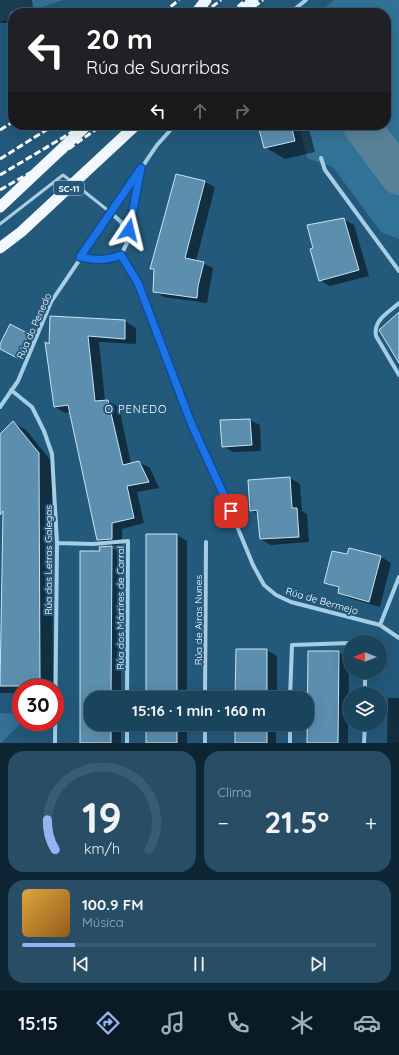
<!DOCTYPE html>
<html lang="es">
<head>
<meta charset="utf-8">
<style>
  :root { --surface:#1a435c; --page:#274e65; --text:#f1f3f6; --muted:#9fb0bb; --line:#385c72; --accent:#95b2f1 }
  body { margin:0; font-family:Quicksand,sans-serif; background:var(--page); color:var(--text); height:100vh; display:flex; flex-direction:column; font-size:15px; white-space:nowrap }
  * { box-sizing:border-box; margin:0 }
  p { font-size:13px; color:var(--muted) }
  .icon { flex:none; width:22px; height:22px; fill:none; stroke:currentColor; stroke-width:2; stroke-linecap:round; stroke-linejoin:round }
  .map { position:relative; height:743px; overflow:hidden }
  .panel { display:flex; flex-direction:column; gap:8px; padding:8px; background:#0e2533; flex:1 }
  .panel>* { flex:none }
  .banner { position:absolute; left:8px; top:8px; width:383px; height:122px; border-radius:16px; box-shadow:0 4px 16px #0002,0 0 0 1px var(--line); background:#202124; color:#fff; overflow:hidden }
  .needle { width:26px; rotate:270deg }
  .fabs { position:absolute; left:343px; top:635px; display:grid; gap:8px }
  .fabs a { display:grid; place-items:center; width:44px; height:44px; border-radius:50%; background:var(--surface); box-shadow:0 4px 16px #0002,0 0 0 1px var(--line); font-size:20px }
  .speed { position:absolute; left:12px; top:679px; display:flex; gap:8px; font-size:20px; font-weight:700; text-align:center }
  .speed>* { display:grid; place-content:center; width:52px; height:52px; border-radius:50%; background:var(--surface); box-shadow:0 4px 16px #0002,0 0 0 1px var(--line); line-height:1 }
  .speed .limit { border:6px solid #d22; background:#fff; color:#111 }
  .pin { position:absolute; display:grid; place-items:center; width:34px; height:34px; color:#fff; margin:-17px; border-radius:8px; box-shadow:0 2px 6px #0006 }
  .me { position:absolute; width:44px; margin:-22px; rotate:10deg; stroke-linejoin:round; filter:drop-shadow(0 0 3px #0008) }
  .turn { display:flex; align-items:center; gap:14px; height:84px; padding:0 12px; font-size:18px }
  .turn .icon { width:52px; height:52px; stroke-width:2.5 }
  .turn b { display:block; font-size:28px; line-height:34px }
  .lanes { display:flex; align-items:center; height:38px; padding:0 12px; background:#0003; justify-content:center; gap:20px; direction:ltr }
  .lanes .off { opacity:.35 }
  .big { font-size:30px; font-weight:700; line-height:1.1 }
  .panel .card { flex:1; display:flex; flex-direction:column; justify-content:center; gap:6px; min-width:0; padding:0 14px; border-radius:16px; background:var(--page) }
  .panel .dial { align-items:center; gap:0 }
  .dial svg { height:104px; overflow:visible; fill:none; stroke:var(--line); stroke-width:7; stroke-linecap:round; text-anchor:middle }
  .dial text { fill:var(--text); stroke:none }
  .song { display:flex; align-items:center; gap:12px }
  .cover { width:48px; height:48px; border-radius:6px; background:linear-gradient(135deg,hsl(40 70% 55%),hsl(30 70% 35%)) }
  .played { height:4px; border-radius:2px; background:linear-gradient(90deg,var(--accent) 15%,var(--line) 15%) }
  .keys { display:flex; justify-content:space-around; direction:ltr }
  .heat { display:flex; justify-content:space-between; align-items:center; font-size:22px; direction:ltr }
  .panel .tiles { flex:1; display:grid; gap:8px; grid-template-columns:1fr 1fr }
  .card:last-child { grid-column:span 2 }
  .trip { position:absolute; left:84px; top:691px; width:230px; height:40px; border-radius:16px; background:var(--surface); box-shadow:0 4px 16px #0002,0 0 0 1px var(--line); font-weight:700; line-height:40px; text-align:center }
  .menu { display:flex; height:64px; justify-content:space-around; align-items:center; background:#0a1b25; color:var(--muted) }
  .menu .icon { width:28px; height:28px }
  .menu .current { color:var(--accent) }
  .menu b { font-size:18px; color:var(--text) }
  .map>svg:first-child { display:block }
  .green { fill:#337297 }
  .shadow { fill:#0007 }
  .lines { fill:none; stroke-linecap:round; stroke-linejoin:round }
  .river { stroke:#588097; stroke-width:38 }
  .building { fill:#5c8ead; stroke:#c8e4f4 }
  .service { stroke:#a5cee5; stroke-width:3 }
  .minor { stroke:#a5cee5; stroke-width:4 }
  .trunk { stroke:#f2f9fe; stroke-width:11 }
  .rail { stroke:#fff; stroke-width:3; stroke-dasharray:7 3; stroke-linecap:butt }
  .trunk-bridge { stroke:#f2f9fe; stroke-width:11 }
  .route-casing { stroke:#114b97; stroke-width:10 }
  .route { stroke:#1a73e8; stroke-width:7 }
  .labels { text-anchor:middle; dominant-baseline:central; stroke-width:4; stroke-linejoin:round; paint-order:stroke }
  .shield { fill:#23597b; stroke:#bdcdd7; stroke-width:1 }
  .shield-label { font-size:9px; font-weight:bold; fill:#fff }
  .street-label { font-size:10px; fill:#fff; stroke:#23597b }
  .neighbourhood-label { font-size:11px; letter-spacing:1px; fill:#fff; stroke:#23597b }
</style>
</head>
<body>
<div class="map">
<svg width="399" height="743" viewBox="0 0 399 743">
  <rect width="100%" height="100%" fill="#23597b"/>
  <path class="green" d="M 0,0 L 63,0 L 25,13 L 13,13 L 13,17 L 0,22 Z
    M 334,0 L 399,0 L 399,239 L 381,232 L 333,167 L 307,158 L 299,125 L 386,125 L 386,13 L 318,13 Z
    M 0,713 L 21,714 L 22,722 L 1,743 L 0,743 Z"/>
  <path class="shadow" d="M 0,0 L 32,0 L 33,7 L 10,12 L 9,23 L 0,23 Z
    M 259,125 L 308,125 L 315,152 L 285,159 L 265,147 Z
    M 205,182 L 215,187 L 196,261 L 203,263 L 213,268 L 207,303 L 164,297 L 154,291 L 155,271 L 151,269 Z
    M 343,219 L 354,225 L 369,276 L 330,286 L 320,280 Z
    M 51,317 L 125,321 L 136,328 L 136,344 L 99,342 L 105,401 L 108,401 L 119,407 L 131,464 L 139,462 L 150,468 L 159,488 L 137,492 L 144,523 L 122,529 L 122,545 L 109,546 L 121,553 L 121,698 L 91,698 L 91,724 L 121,724 L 121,743 L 81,743 L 101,552 L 111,547 L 98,540 L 70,412 L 65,413 L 55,407 L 50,346 Z
    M 28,335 L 33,337 L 22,360 L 0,348 L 0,346 Z
    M 250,420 L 260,425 L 261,451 L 233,452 L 223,446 Z
    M 13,422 L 26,430 L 52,462 L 53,688 L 21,688 L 21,693 L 0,693 L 0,650 L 3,650 L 4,494 L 0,505 L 0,435 Z
    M 290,478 L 300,484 L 302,511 L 307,514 L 309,542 L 271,545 L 260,539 L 259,515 L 251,510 Z
    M 177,535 L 187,541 L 187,698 L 147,698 Z
    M 350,549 L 381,557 L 391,563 L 380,607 L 349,598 L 339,593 L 340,589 L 325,582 L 348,556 Z
    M 267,650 L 277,656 L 277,698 L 237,698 Z
    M 309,652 L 339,652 L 349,658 L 348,743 L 308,743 Z
    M 388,698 L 399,698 L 399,743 L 387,743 Z
    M 147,724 L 187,724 L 187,743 L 147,743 Z
    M 237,724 L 276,724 L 276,743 L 236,743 Z"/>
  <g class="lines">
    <path class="river" d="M 361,125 L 399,176"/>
  </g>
  <path class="building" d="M 258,125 L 291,125 L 295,141 L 264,148 Z
    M 176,174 L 205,181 L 185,258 L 204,262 L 198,286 L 197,298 L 153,292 L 154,269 L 150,269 Z
    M 344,218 L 359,270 L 319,281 L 310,249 L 313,248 L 307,225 Z
    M 399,312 L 399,363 L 379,330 Z
    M 50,316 L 125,320 L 125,339 L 88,336 L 95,401 L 108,400 L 123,465 L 139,461 L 149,482 L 127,486 L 134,518 L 112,523 L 112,539 L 97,540 L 68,405 L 54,407 L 45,342 L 49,344 Z
    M 10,324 L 29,334 L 17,358 L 0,349 L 0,344 Z
    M 250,419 L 252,445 L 222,447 L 220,420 Z
    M 13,421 L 39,453 L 40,686 L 0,686 L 3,511 L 0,515 L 0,434 Z
    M 290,477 L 292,508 L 297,508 L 299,537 L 260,539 L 257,510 L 250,511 L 248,480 Z
    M 146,534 L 177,534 L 177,698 L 146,698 Z
    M 112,546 L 111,698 L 91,698 L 91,724 L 111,724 L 111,743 L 80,743 L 80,551 L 100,551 L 99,547 Z
    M 349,548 L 381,556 L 369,602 L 338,593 L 339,587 L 324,583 L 332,551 L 347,554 Z
    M 236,649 L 267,649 L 267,698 L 235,698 Z
    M 308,651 L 339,651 L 338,743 L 307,743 Z
    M 146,724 L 177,724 L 177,743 L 146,743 Z
    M 235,724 L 267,724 L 267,743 L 235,743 Z"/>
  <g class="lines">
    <path class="service" d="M 76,185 L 110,212
      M 0,224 L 63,175 L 71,181"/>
    <path class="minor" d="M 290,13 L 306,0
      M 321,158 L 325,170 L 399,271
      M 127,241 L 140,171
      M 121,255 L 138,283 L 191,423 L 225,497 L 253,565 L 264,585 L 276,595 L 291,602 L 380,625 L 399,638
      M 80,257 C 95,260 106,261 121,255 L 127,243 L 121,222 L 110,212
      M 399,303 C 388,313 373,320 376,336 L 399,375
      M 11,390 L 32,407 L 44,431 L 52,454 L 57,543 L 55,743
      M 0,407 L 18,381 L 51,302 L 157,145 L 175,125
      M 57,543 L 93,544 L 128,541 L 127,698
      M 380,625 L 399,577
      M 365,694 L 365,672
      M 205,698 L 206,542
      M 290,698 L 292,645 L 350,643
      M 127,743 L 127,724
      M 205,743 L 205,724
      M 290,743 L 290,724
      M 364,743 L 365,724"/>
    <path class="trunk" d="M 196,13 L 206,0
      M 242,13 L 253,0"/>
    <path class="rail" d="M 163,13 L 179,0
      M 204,13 L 221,0
      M 230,13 L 246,0
      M 246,13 L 263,0
      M 0,130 L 13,122
      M 0,159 L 54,125
      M 0,175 L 84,125
      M 0,190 L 56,158 L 102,125"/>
    <path class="trunk-bridge" d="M 0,207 L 87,125
      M 0,248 L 21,232 L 136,125"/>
  </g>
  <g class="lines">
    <g class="route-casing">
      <path id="route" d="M 129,230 L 141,168 L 80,257 C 95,260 106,261 121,255 L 138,283 L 191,423 L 231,511"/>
    </g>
    <use href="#route" class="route"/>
  </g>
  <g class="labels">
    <rect class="shield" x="54" y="181" width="30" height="14" rx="3"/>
    <g class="shield-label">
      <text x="69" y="188">SC-11</text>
    </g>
    <g class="street-label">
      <text transform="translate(34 326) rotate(-66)">Rúa do Penedo</text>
      <text transform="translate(48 560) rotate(-90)">Rúa das Letras Galegas</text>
      <text transform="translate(322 601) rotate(16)">Rúa de Bermejo</text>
      <text transform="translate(120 608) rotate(-90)">Rúa dos Mártires de Carral</text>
      <text transform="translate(198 620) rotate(-90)">Rúa de Airas Nunes</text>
    </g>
    <g class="neighbourhood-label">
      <text x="136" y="409">O PENEDO</text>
    </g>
  </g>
</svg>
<div class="fabs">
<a><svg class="needle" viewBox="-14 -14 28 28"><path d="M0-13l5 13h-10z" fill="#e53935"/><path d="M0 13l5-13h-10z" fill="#9fb0bb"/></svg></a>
<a><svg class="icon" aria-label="layers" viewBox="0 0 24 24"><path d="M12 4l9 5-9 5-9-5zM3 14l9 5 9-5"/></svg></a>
</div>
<div class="speed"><div class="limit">30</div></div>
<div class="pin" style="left:231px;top:511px;background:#d93025"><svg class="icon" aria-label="arrive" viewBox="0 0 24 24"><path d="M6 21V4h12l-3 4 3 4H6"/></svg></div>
<svg class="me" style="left:129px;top:230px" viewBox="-20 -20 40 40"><path d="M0-17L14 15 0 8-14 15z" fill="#1a73e8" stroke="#fff" stroke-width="4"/></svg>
<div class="trip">15:16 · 1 min · 160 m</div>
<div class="banner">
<div class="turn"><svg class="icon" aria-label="left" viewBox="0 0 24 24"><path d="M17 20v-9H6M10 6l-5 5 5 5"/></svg><div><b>20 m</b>Rúa de Suarribas</div></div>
<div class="lanes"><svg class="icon" aria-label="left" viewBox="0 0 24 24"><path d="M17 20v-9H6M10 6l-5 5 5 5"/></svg><svg class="icon off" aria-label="ahead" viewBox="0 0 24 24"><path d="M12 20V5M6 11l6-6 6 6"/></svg><svg class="icon off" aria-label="right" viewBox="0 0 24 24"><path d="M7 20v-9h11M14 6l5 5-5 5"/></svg></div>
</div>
</div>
<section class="panel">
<div class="tiles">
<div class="card dial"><svg viewBox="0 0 100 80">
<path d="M14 69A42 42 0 1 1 86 69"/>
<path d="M14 69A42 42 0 0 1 8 46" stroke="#95b2f1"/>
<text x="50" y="56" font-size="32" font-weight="700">19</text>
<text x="50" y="72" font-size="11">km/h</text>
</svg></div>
<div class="card"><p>Clima</p>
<div class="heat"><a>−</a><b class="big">21.5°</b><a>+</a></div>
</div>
<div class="card">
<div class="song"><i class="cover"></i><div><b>100.9 FM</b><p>Música</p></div></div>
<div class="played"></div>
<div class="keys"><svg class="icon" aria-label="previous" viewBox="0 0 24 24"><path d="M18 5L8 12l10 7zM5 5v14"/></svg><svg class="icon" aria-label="pause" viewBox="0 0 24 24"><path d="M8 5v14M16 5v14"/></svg><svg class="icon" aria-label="next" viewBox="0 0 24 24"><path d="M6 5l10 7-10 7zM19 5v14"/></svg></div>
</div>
</div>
</section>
<nav class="menu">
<b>15:15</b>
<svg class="icon current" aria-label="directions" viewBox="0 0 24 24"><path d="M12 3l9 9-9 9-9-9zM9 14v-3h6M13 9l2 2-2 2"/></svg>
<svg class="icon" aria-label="music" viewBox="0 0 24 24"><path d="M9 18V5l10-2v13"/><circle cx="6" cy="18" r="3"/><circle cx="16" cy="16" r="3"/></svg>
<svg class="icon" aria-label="phone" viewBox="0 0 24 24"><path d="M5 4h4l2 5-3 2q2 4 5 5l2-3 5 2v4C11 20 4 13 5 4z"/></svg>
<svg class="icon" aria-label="climate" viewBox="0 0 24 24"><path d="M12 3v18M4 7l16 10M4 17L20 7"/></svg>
<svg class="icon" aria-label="car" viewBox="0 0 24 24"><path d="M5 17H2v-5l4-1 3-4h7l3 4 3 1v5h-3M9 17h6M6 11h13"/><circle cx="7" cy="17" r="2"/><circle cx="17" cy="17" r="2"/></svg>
</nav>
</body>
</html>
